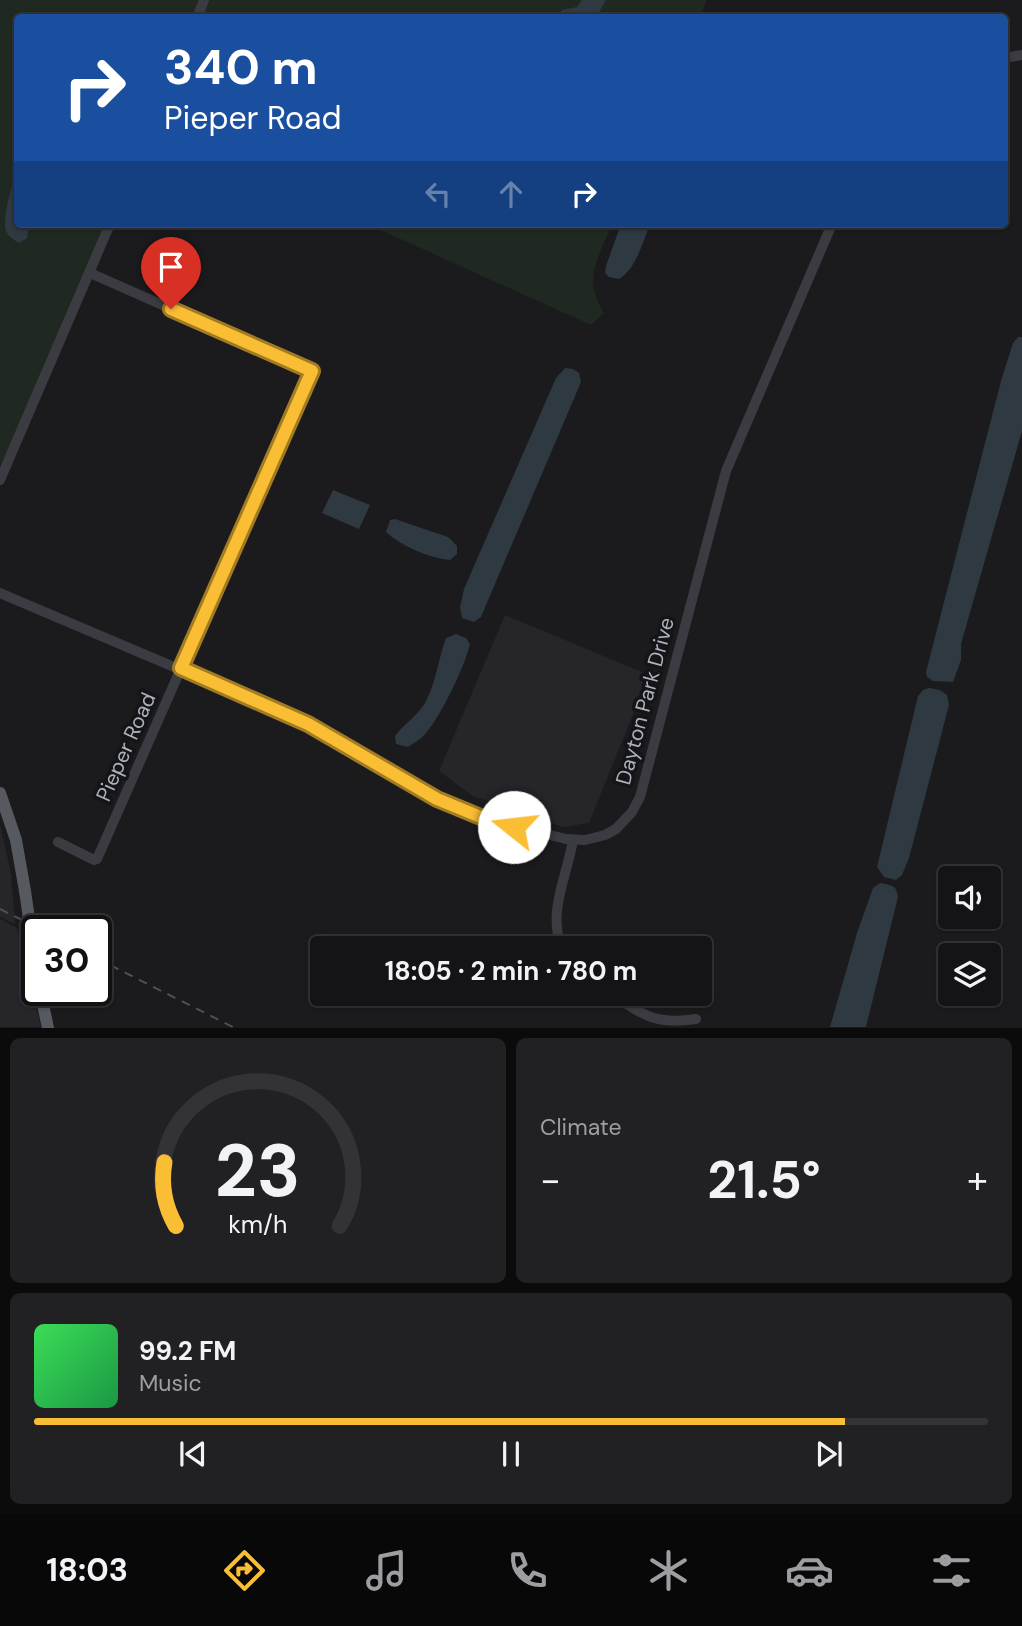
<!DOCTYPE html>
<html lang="en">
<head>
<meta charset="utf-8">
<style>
  :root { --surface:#141416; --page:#212123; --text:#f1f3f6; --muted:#9d9ea1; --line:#333335; --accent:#fabe35 }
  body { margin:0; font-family:"DM Sans",sans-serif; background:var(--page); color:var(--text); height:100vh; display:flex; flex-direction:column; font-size:26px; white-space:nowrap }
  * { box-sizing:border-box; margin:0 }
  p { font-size:23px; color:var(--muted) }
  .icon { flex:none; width:38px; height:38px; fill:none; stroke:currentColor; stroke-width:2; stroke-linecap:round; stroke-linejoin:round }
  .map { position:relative; height:1028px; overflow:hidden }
  .drawer { display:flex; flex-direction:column; gap:10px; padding:10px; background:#0b0b0c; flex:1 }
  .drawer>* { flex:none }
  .banner { position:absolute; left:14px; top:14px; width:994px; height:214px; border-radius:7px; box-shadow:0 2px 5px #0004,0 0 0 2px var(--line); background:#1a4fa0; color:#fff; overflow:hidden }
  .fabs { position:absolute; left:938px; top:866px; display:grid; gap:14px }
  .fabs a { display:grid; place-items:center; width:63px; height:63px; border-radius:7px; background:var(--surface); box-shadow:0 2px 5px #0004,0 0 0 2px var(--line); font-size:35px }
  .speed { position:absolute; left:21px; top:915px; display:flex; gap:14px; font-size:35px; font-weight:700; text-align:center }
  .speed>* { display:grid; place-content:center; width:91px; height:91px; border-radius:50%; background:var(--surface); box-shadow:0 2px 5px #0004,0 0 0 2px var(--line); line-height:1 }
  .speed .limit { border:4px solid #111; border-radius:10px; background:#fff; color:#111 }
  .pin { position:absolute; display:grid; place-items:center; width:60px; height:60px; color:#fff; margin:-72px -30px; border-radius:50% 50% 50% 0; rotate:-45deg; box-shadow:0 0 7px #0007 }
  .pin .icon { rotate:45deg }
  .me { position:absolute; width:77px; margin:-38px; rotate:286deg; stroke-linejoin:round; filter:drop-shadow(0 0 5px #0008) }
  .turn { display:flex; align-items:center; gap:24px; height:147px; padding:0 35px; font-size:32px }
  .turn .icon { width:91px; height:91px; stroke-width:2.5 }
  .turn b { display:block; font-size:49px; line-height:60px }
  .lanes { display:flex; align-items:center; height:66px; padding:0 35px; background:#0003; justify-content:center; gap:35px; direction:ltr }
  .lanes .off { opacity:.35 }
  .big { font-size:52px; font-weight:700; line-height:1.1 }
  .drawer .tile { flex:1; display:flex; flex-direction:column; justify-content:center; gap:10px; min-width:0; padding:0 24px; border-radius:10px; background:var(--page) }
  .drawer .dial { align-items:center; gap:0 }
  .dial svg { height:182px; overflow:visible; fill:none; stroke:var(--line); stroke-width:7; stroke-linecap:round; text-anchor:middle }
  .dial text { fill:var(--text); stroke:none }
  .song { display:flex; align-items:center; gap:21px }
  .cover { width:84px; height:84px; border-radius:10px; background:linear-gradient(135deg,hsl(130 70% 55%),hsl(140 70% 35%)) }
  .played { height:7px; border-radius:4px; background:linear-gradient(90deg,var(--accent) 85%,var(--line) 85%) }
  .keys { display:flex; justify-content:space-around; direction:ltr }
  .heat { display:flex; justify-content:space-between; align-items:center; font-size:38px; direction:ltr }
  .drawer .tiles { flex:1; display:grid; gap:10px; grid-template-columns:1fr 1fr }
  .tile:last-child { grid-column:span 2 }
  .trip { position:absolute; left:310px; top:936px; width:402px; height:70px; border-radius:7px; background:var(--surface); box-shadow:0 2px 5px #0004,0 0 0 2px var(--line); font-weight:700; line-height:70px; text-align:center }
  .tabs { display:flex; height:112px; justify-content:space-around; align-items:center; background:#080809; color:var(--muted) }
  .tabs .icon { width:49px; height:49px }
  .tabs .active { color:var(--accent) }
  .tabs b { font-size:32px; color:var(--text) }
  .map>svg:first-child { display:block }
  .built { fill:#26262a }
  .green { fill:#202921 }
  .water { fill:#2f3942 }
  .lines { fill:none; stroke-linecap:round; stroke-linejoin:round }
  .minor { stroke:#3b3c42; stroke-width:10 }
  .major { stroke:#575961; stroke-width:12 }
  .rail { stroke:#4e5057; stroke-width:2; stroke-dasharray:9 7; stroke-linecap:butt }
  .major-bridge { stroke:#575961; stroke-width:12 }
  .route-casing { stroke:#a27c22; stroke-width:18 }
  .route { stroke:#fabe35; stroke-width:12 }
  .labels { text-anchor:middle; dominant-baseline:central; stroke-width:7; stroke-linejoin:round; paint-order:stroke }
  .street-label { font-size:21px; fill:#adb1bd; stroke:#151518 }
</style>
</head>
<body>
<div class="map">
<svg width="1022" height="1028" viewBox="0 0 1022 1028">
  <rect width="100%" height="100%" fill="#1b1a1d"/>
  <path class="built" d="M 505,615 L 649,675 L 589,823 L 563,827 L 473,796 L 439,771 Z
    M 0,824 L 11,873 L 15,924 L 0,917 Z
    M 0,919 L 17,928 L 41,1027 L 0,1027 Z"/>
  <path class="green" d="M 0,0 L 707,0 L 699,18 L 18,18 L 18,224 L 110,224 L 44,380 L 0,465 Z
    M 367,224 L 612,224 C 598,259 582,278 604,313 L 591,325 Z"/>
  <path class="water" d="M 582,0 L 606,0 L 596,17 L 558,17 L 562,10 L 577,7 Z
    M 17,168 L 18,224 L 29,224 L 27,238 L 19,243 C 14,240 8,236 6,231 C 2,217 13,182 17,168 Z
    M 621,224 L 650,224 C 643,242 636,269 619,279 L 609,277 L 605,273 L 606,266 Z
    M 1018,337 L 1022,337 L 1022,431 L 961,644 L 961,660 L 953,682 L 933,681 L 927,677 L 926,672 L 1001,381 L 1013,343 Z
    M 565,368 L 573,369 L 579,373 L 581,382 L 481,617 L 474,622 L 462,618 L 460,607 L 464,589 L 556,378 Z
    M 333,490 L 370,505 L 359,529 L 322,513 Z
    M 395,519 L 448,537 L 457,546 L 457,554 L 450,560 C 429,558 401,546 386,532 L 390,520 Z
    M 456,634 L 466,638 L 470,644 C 465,666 441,716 426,733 C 421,739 414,743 408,747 L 396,744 L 395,736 C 404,724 417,716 425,703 C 435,686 439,657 446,638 Z
    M 929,688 L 940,690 L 947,695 L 949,705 L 909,858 L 902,875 L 896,880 L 884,877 L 877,867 L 918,696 L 923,690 Z
    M 880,883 C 891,885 897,885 898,897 L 866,1027 L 830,1027 L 857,933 L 873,888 Z"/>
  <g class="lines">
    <path class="minor" d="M 197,18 L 204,0
      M 1004,58 L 1022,55
      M 0,480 L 110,224
      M 0,593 L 308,724 L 418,789 L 456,808 L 490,820 L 566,839 L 585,840 L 605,835 L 616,829 L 632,812 L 640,797 L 726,471 L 832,224
      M 58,842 L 94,860 L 97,859 L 312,371 L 90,273
      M 562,948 C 547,912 567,877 573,840
      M 612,994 C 644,1016 656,1025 696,1019"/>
    <path class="major" d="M 0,793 L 16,840 L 25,891
      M 34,953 L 37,974
      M 40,990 L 48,1028"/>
    <path class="rail" d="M 0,909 L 44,931
      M 96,958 L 235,1028"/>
    <path class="major-bridge" d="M 25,891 L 34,953"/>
  </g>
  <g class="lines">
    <g class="route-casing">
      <path id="route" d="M 171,309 L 312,371 L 181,668 L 308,724 L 437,799 L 483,818 L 514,827"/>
    </g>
    <use href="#route" class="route"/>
  </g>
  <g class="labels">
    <g class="street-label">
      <text transform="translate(645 701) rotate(-75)">Dayton Park Drive</text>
      <text transform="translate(126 747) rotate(-66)">Pieper Road</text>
    </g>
  </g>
</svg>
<div class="fabs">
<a><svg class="icon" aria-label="sound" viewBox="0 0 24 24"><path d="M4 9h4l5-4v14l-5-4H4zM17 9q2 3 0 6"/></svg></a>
<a><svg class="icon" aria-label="layers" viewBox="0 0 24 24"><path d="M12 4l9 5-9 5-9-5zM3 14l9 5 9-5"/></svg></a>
</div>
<div class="speed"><div class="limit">30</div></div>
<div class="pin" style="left:171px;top:309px;background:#d93025"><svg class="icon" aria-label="arrive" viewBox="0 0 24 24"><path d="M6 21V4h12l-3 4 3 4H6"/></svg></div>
<svg class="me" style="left:514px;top:827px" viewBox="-20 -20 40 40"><circle r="19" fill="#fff"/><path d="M0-13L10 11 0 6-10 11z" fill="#fabe35"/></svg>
<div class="trip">18:05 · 2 min · 780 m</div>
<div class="banner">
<div class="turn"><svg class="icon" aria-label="right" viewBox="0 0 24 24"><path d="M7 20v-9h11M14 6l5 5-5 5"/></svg><div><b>340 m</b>Pieper Road</div></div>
<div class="lanes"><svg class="icon off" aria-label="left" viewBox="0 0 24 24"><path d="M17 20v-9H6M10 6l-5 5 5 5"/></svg><svg class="icon off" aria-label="ahead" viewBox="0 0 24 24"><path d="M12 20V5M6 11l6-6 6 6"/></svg><svg class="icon" aria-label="right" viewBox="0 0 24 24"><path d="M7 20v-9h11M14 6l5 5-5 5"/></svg></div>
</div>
</div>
<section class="drawer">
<div class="tiles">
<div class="tile dial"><svg viewBox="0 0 100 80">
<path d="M14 69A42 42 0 1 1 86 69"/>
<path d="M14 69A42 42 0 0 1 9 41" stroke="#fabe35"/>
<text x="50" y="56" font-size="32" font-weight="700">23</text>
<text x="50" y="72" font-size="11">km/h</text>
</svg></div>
<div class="tile"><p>Climate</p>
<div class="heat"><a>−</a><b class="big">21.5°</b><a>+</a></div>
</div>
<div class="tile">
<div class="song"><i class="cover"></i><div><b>99.2 FM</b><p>Music</p></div></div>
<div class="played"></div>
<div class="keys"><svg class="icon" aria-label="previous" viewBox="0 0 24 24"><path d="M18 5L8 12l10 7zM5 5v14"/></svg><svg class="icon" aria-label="pause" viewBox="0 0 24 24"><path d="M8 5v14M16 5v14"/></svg><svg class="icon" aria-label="next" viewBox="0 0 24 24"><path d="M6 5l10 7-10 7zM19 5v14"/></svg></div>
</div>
</div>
</section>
<nav class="tabs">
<b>18:03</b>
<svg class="icon active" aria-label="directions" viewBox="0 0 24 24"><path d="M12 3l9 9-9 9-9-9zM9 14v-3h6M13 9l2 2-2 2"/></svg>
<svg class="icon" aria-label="music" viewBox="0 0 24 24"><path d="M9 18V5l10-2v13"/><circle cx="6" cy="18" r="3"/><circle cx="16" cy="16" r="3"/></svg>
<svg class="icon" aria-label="phone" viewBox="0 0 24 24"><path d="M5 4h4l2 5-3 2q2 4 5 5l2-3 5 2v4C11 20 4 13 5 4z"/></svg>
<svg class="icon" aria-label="climate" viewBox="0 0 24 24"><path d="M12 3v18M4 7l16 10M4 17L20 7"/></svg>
<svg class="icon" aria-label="car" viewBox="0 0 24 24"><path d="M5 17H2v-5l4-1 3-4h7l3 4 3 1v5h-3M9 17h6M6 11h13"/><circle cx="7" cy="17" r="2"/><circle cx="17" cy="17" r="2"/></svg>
<svg class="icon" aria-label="filters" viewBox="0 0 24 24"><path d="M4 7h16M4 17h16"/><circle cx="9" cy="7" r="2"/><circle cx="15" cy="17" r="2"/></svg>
</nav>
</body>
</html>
